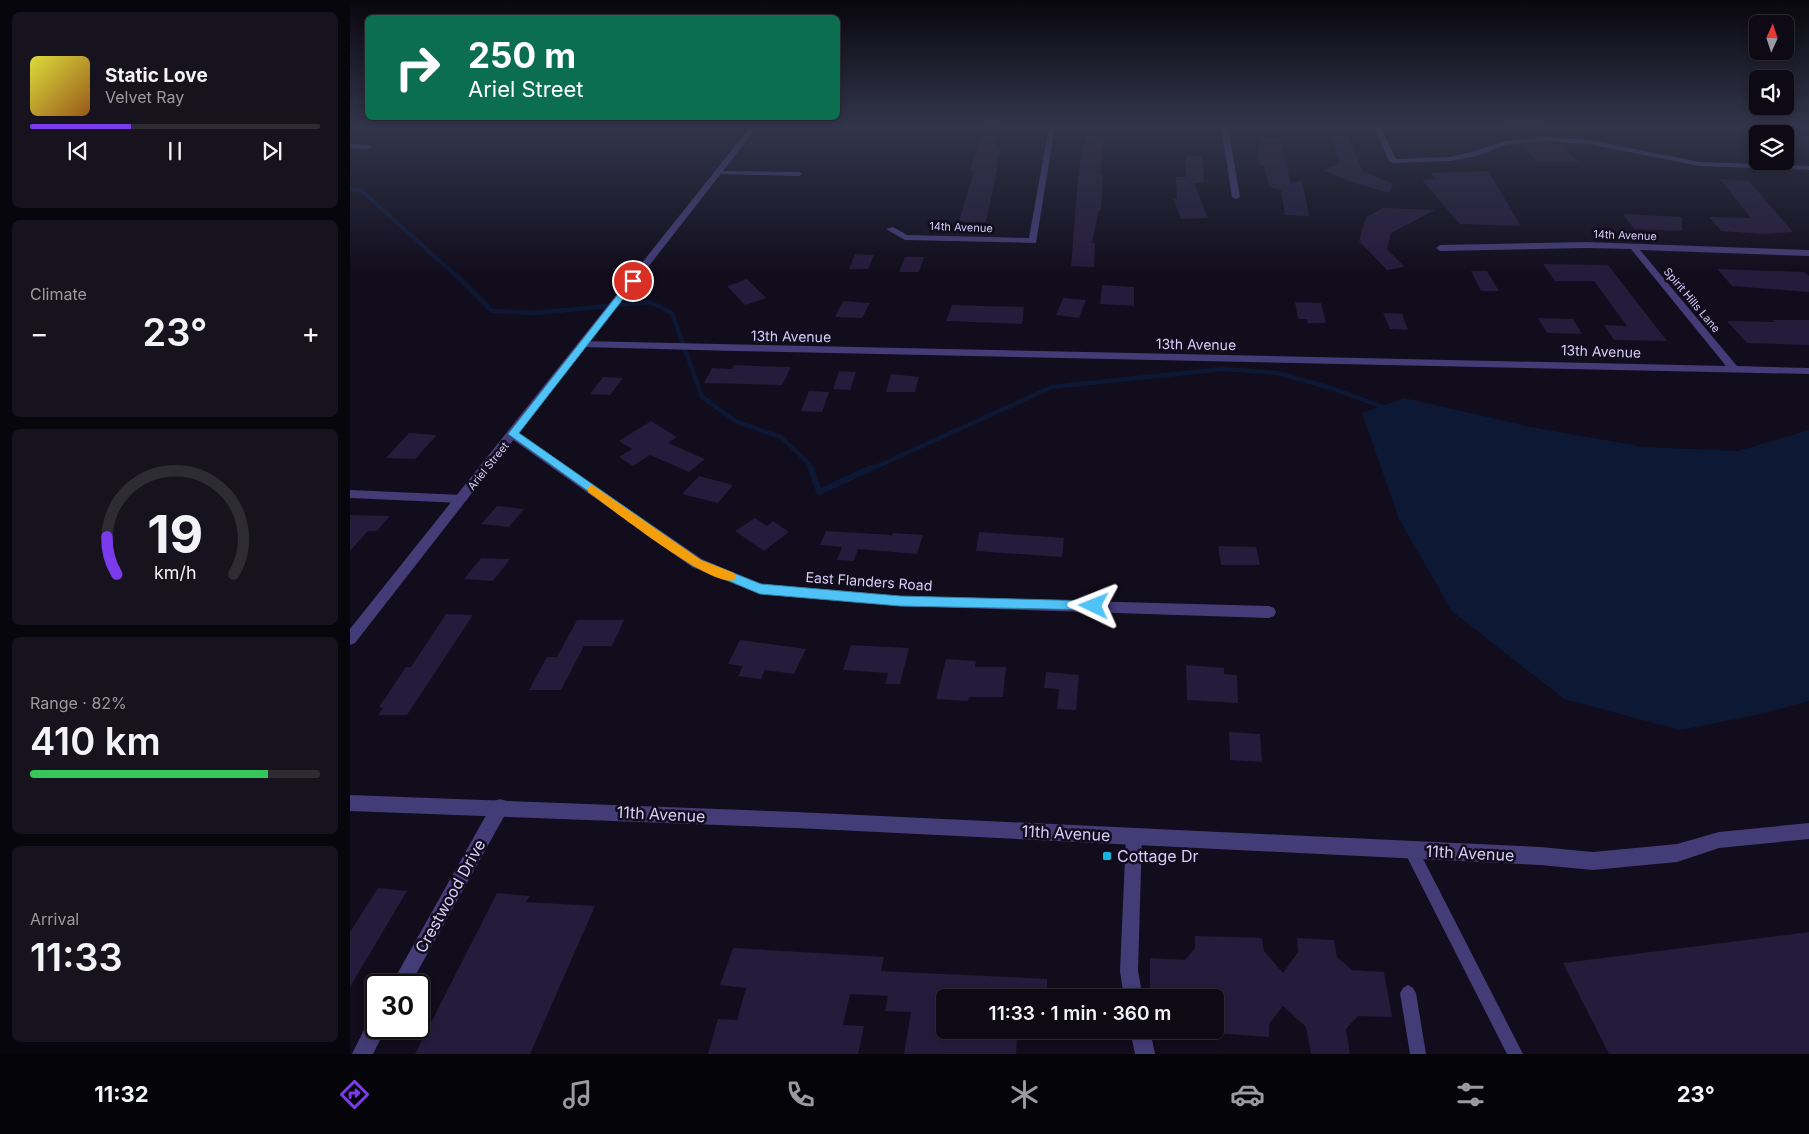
<!DOCTYPE html>
<html lang="en">
<head>
<meta charset="utf-8">
<style>
  :root { --surface:#0d0a15; --page:#16131e; --text:#f1f3f6; --muted:#9a9aa0; --line:#2d2b34; --accent:#7c3aed }
  body { margin:0; font-family:Inter,sans-serif; background:var(--page); color:var(--text); height:100vh; display:flex; flex-direction:column; font-size:19px; white-space:nowrap }
  * { box-sizing:border-box; margin:0 }
  p { font-size:16px; color:var(--muted) }
  .icon { flex:none; width:28px; height:28px; fill:none; stroke:currentColor; stroke-width:2; stroke-linecap:round; stroke-linejoin:round }
  .map { position:relative; flex:1; overflow:hidden }
  .side { display:flex; flex-direction:column; gap:12px; padding:12px; background:#07060c; width:350px }
  .side>* { flex:none }
  .guide { position:absolute; left:15px; top:15px; width:475px; height:105px; border-radius:8px; box-shadow:0 2px 8px #0003,0 0 0 1px var(--line); background:#0b6e4f; color:#fff; overflow:hidden }
  .needle { width:32px; rotate:3deg }
  .tools { position:absolute; left:1399px; top:15px; display:grid; gap:10px }
  .tools a { display:grid; place-items:center; width:45px; height:45px; border-radius:8px; background:var(--surface); box-shadow:0 2px 8px #0003,0 0 0 1px var(--line); font-size:25px }
  .speed { position:absolute; left:15px; top:974px; display:flex; gap:10px; font-size:25px; font-weight:700; text-align:center }
  .speed>* { display:grid; place-content:center; width:65px; height:65px; border-radius:50%; background:var(--surface); box-shadow:0 2px 8px #0003,0 0 0 1px var(--line); line-height:1 }
  .speed .limit { border:2px solid #111; border-radius:8px; background:#fff; color:#111 }
  .pin { position:absolute; display:grid; place-items:center; width:42px; height:42px; color:#fff; margin:-21px; border:2px solid #fff; border-radius:50%; box-shadow:0 1px 5px #0007 }
  .me { position:absolute; width:55px; margin:-28px; rotate:272deg; stroke-linejoin:round; filter:drop-shadow(0 0 4px #0008) }
  .turn { display:flex; align-items:center; gap:18px; height:105px; padding:0 20px; font-size:22px }
  .turn .icon { width:65px; height:65px; stroke-width:2.5 }
  .turn b { display:block; font-size:35px; line-height:42px }
  .big { font-size:38px; font-weight:600; line-height:1.1 }
  .side .card { flex:1; display:flex; flex-direction:column; justify-content:center; gap:8px; min-width:0; padding:0 18px; border-radius:8px; background:var(--page) }
  .side .dial { align-items:center; gap:0 }
  .dial svg { height:130px; overflow:visible; fill:none; stroke:var(--line); stroke-width:7; stroke-linecap:round; text-anchor:middle }
  .dial text { fill:var(--text); stroke:none }
  .song { display:flex; align-items:center; gap:15px }
  .cover { width:60px; height:60px; border-radius:8px; background:linear-gradient(135deg,hsl(60 70% 55%),hsl(30 70% 35%)) }
  .played { height:5px; border-radius:2px; background:linear-gradient(90deg,var(--accent) 35%,var(--line) 35%) }
  .keys { display:flex; justify-content:space-around; direction:ltr }
  .heat { display:flex; justify-content:space-between; align-items:center; font-size:28px; direction:ltr }
  .charge { height:8px; border-radius:4px; background:linear-gradient(90deg,#34c759 82%,var(--line) 0) }
  .trip { position:absolute; left:586px; top:989px; width:288px; height:50px; border-radius:8px; background:var(--surface); box-shadow:0 2px 8px #0003,0 0 0 1px var(--line); font-weight:600; line-height:50px; text-align:center }
  .dock { display:flex; height:80px; justify-content:space-around; align-items:center; background:#050408; color:var(--muted) }
  .dock .icon { width:35px; height:35px }
  .dock .active { color:var(--accent) }
  .dock b { font-size:22px; color:var(--text) }
  main { display:flex; flex:1; min-height:0 }
  .map>svg:first-child { display:block }
  .water { fill:#0d1835 }
  .lines { fill:none; stroke-linecap:round; stroke-linejoin:round }
  .stream-far2 { stroke:#0d1835; stroke-width:4 }
  .stream-far1 { stroke:#0d1835; stroke-width:4.5 }
  .stream { stroke:#0d1835; stroke-width:6 }
  .building { fill:#251b3b }
  .service { fill:#443c77; fill-rule:evenodd }
  .minor { fill:#443c77; fill-rule:evenodd }
  .tertiary { fill:#443c77; fill-rule:evenodd }
  .route { fill:#4fc3f7; stroke:#337fa1 }
  .slow { fill:#f59e0b }
  .poi-dot { fill:#15b7de; stroke:#110d1c; stroke-width:2 }
  .labels { text-anchor:middle; dominant-baseline:central; stroke-width:5; stroke-linejoin:round; paint-order:stroke }
  .far-street-label { font-size:11px; fill:#d6cdfa; stroke:#110d1c }
  .street-label { font-size:14px; fill:#d6cdfa; stroke:#110d1c }
  .near-street-label { font-size:16px; fill:#d6cdfa; stroke:#110d1c }
  .near-poi-label { font-size:16px; fill:#d6cdfa; stroke:#110d1c; text-anchor:start }
</style>
</head>
<body>
<main>
<section class="side">
<div class="card">
<div class="song"><i class="cover"></i><div><b>Static Love</b><p>Velvet Ray</p></div></div>
<div class="played"></div>
<div class="keys"><svg class="icon" aria-label="previous" viewBox="0 0 24 24"><path d="M18 5L8 12l10 7zM5 5v14"/></svg><svg class="icon" aria-label="pause" viewBox="0 0 24 24"><path d="M8 5v14M16 5v14"/></svg><svg class="icon" aria-label="next" viewBox="0 0 24 24"><path d="M6 5l10 7-10 7zM19 5v14"/></svg></div>
</div>
<div class="card"><p>Climate</p>
<div class="heat"><a>−</a><b class="big">23°</b><a>+</a></div>
</div>
<div class="card dial"><svg viewBox="0 0 100 80">
<path d="M14 69A42 42 0 1 1 86 69"/>
<path d="M14 69A42 42 0 0 1 8 46" stroke="#7c3aed"/>
<text x="50" y="56" font-size="32" font-weight="700">19</text>
<text x="50" y="72" font-size="11">km/h</text>
</svg></div>
<div class="card"><p>Range · 82%</p><b class="big">410 km</b><div class="charge"></div></div>
<div class="card"><p>Arrival</p><b class="big">11:33</b></div>
</section>
<div class="map">
<svg width="1459" height="1054" viewBox="0 0 1459 1054">
  <rect width="100%" height="100%" fill="#110d1c"/>
  <path class="water" d="M 1054,398 L 1181,427 L 1294,447 L 1388,451 L 1459,430 L 1459,701 L 1411,714 L 1330,730 L 1214,699 L 1102,611 L 1049,519 L 1012,413 Z"/>
  <g class="lines">
    <path class="stream-far2" d="M 0,189 L 11,190 L 106,276"/>
    <path class="stream-far1" d="M 105,274 L 142,311 L 184,313 L 300,302 L 322,313 L 352,397 L 387,422 L 431,437 L 459,464 L 461,470
      M 519,470 L 702,387 L 872,369 L 928,373 L 984,389 L 1038,409"/>
    <path class="stream" d="M 461,468 L 469,492 L 521,468"/>
  </g>
  <path class="building" d="M 634,126 L 651,126 L 645,147 L 651,147 L 646,166 L 648,166 L 636,222 L 609,221 L 624,171 L 620,171 Z
    M 1153,126 L 1200,126 L 1207,136 L 1164,138 Z
    M 739,127 L 753,128 L 752,138 L 754,138 L 750,174 L 753,174 L 751,210 L 749,210 L 742,243 L 745,243 L 744,267 L 721,266 L 728,179 L 732,145 L 735,145 Z
    M 1435,127 L 1459,127 L 1459,148 L 1435,148 Z
    M 981,136 L 999,136 L 1012,171 L 1043,184 L 1040,193 L 1004,183 L 973,170 L 990,163 Z
    M 911,138 L 930,138 L 941,184 L 952,180 L 959,216 L 935,215 L 931,190 L 919,187 L 914,165 L 910,165 L 907,146 L 913,146 Z
    M 1196,143 L 1214,144 L 1228,162 L 1188,162 L 1171,145 Z
    M 836,155 L 852,156 L 854,183 L 844,183 L 858,218 L 831,219 L 823,199 L 827,199 L 826,177 L 836,177 Z
    M 1138,171 L 1171,226 L 1110,224 L 1072,180 L 1086,179 L 1081,173 Z
    M 1370,179 L 1399,181 L 1443,232 L 1413,234 L 1371,231 L 1359,217 L 1401,218 Z
    M 1033,208 L 1085,210 L 1041,233 L 1037,249 L 1055,267 L 1037,270 L 1009,241 L 1016,217 Z
    M 1273,214 L 1332,217 L 1332,231 L 1284,229 Z
    M 505,254 L 524,255 L 518,269 L 499,269 Z
    M 555,257 L 574,257 L 569,272 L 549,272 Z
    M 1193,264 L 1258,265 L 1317,341 L 1264,340 L 1254,325 L 1277,326 L 1244,281 L 1205,281 Z
    M 1367,269 L 1454,272 L 1459,276 L 1459,292 L 1382,286 Z
    M 1121,271 L 1137,271 L 1149,291 L 1131,291 Z
    M 397,279 L 416,298 L 395,305 L 377,286 Z
    M 752,285 L 784,287 L 784,306 L 750,304 Z
    M 713,298 L 736,300 L 729,318 L 706,315 Z
    M 493,301 L 520,303 L 512,318 L 485,317 Z
    M 945,302 L 971,303 L 976,323 L 958,323 L 957,319 L 948,319 Z
    M 602,305 L 632,306 L 674,307 L 672,324 L 596,321 Z
    M 1033,313 L 1052,314 L 1058,330 L 1040,329 Z
    M 1188,318 L 1223,319 L 1232,334 L 1197,333 Z
    M 1422,320 L 1459,320 L 1459,345 L 1397,343 L 1377,321 L 1425,322 Z
    M 384,365 L 407,366 L 441,367 L 432,385 L 354,383 L 362,368 L 382,369 Z
    M 489,371 L 506,372 L 500,390 L 483,389 Z
    M 541,374 L 569,377 L 565,392 L 536,392 Z
    M 253,377 L 273,378 L 260,395 L 240,394 Z
    M 459,391 L 479,392 L 472,412 L 451,411 Z
    M 301,421 L 327,437 L 318,443 L 355,459 L 339,472 L 300,455 L 283,466 L 269,457 L 282,449 L 269,441 Z
    M 59,433 L 87,435 L 65,459 L 36,458 Z
    M 349,476 L 383,485 L 368,503 L 332,494 Z
    M 147,506 L 174,509 L 159,527 L 131,524 Z
    M 0,515 L 40,516 L 27,531 L 18,531 L 0,551 Z
    M 405,518 L 417,526 L 423,521 L 439,532 L 414,551 L 385,531 Z
    M 476,531 L 542,535 L 543,533 L 573,535 L 567,554 L 508,549 L 504,561 L 487,560 L 492,547 L 470,545 Z
    M 629,532 L 714,538 L 712,557 L 626,551 Z
    M 868,546 L 906,547 L 910,565 L 871,565 Z
    M 131,558 L 160,559 L 143,581 L 114,579 Z
    M 96,614 L 123,615 L 57,715 L 28,715 L 33,708 L 29,707 L 56,667 L 61,667 Z
    M 227,620 L 274,620 L 262,646 L 234,646 L 211,690 L 179,690 L 197,657 L 207,657 Z
    M 390,640 L 456,649 L 444,674 L 415,670 L 411,679 L 388,676 L 393,666 L 378,664 Z
    M 501,645 L 559,648 L 550,684 L 535,684 L 538,673 L 493,670 Z
    M 596,659 L 626,661 L 625,667 L 656,667 L 653,697 L 619,697 L 618,701 L 586,699 Z
    M 836,665 L 874,668 L 874,674 L 887,675 L 888,703 L 837,700 Z
    M 696,672 L 729,675 L 726,710 L 707,709 L 709,689 L 694,688 Z
    M 879,732 L 910,734 L 912,762 L 880,760 Z
    M 28,888 L 57,891 L 0,987 L 0,932 Z
    M 147,893 L 180,896 L 176,902 L 245,906 L 180,1054 L 65,1054 Z
    M 1459,932 L 1459,1054 L 1259,1054 L 1213,963 Z
    M 845,936 L 912,938 L 914,951 L 933,973 L 948,952 L 947,938 L 984,940 L 987,957 L 1002,970 L 1034,972 L 1042,1017 L 1008,1016 L 996,1029 L 1000,1054 L 961,1054 L 956,1027 L 933,1006 L 919,1024 L 919,1037 L 865,1033 L 865,998 L 800,995 L 800,958 L 835,960 L 845,948 Z
    M 383,948 L 534,957 L 531,971 L 697,979 L 697,998 L 595,998 L 595,1033 L 667,1039 L 666,1054 L 554,1054 L 561,1012 L 535,1011 L 538,996 L 500,994 L 493,1025 L 514,1026 L 508,1054 L 358,1054 L 368,1019 L 387,1020 L 396,988 L 370,985 Z"/>
  <g class="lines">
    <path class="service" d="M 369,171 L 449,172 L 452,174 L 449,176 L 367,174 L 366,173 Z
      M 1061,843 L 1066,845 L 1173,1054 L 1157,1054 L 1056,855 L 1054,850 L 1056,845 Z
      M 1058,985 L 1063,988 L 1066,993 L 1076,1054 L 1060,1054 L 1050,993 L 1053,988 Z"/>
    <path class="minor" d="M 699,126 L 705,126 L 686,243 L 555,240 L 536,229 L 543,227 L 557,235 L 679,238 Z
      M 871,126 L 878,126 L 890,197 L 886,199 L 882,197 Z
      M 1023,126 L 1030,126 L 1046,159 L 1099,157 L 1122,152 L 1155,141 L 1196,137 L 1238,140 L 1350,162 L 1459,166 L 1459,170 L 1350,166 L 1238,144 L 1196,141 L 1156,145 L 1127,156 L 1099,161 L 1043,163 L 1039,161 Z
      M 0,144 L 18,145 L 22,147 L 18,149 L 0,148 Z
      M 1236,242 L 1459,250 L 1459,256 L 1290,250 L 1387,366 L 1459,368 L 1459,374 L 385,351 L 232,347 L 227,344 L 232,341 L 1376,366 L 1281,249 L 1236,248 L 1090,251 L 1086,248 L 1090,245 Z
      M 163,430 L 352,559 L 411,584 L 549,596 L 919,606 L 924,608 L 926,612 L 924,616 L 919,618 L 549,606 L 410,594 L 342,567 L 159,437 L 157,434 Z
      M 0,490 L 112,495 L 118,499 L 112,503 L 0,498 Z
      M 150,799 L 156,801 L 158,807 L 156,813 L 60,985 L 41,985 L 144,801 Z
      M 784,828 L 790,830 L 792,836 L 788,971 L 793,998 L 774,998 L 770,971 L 776,836 L 778,830 Z
      M 26,1017 L 26,1028 L 36,1028 L 23,1054 L 2,1054 L 19,1020 Z
      M 780,1030 L 800,1030 L 805,1054 L 785,1054 Z"/>
    <path class="tertiary" d="M 401,126 L 408,126 L 5,643 L 0,645 L 0,629 Z
      M 0,795 L 446,812 L 1190,847 L 1243,852 L 1327,844 L 1369,832 L 1459,823 L 1459,839 L 1369,848 L 1327,862 L 1243,870 L 1190,865 L 446,828 L 0,811 Z"/>
  </g>
  <linearGradient id="sky" x2="0" y2="1"><stop stop-color="#09070f"/><stop offset="0.46" stop-color="#32354b"/><stop offset="1" stop-color="#32354b" stop-opacity="0"/></linearGradient>
  <rect width="1459" height="274" fill="url(#sky)"/>
  <path class="route" d="M 280,279 L 287,281 L 169,433 L 351,560 L 411,584 L 550,596 L 744,601 L 750,606 L 748,610 L 550,606 L 410,594 L 343,566 L 158,434 Z"/>
  <path class="slow" d="M 242,485 L 351,560 L 384,573 L 386,577 L 384,580 C 361,588 261,508 238,492 L 238,487 Z"/>
  <rect class="poi-dot" x="752" y="851" width="10" height="10" rx="2.5"/>
  <g class="labels">
    <g class="far-street-label">
      <text transform="translate(611 227) rotate(2)">14th Avenue</text>
      <text transform="translate(1275 235) rotate(2)">14th Avenue</text>
      <text transform="translate(1342 300) rotate(50)">Spirit Hills Lane</text>
      <text transform="translate(138 466) rotate(-51)">Ariel Street</text>
    </g>
    <g class="street-label">
      <text transform="translate(441 336) rotate(1)">13th Avenue</text>
      <text transform="translate(846 344) rotate(1)">13th Avenue</text>
      <text transform="translate(1251 351) rotate(2)">13th Avenue</text>
      <text transform="translate(519 581) rotate(4)">East Flanders Road</text>
    </g>
    <g class="near-street-label">
      <text transform="translate(311 814) rotate(3)">11th Avenue</text>
      <text transform="translate(716 833) rotate(3)">11th Avenue</text>
      <text transform="translate(1120 853) rotate(3)">11th Avenue</text>
      <text transform="translate(100 896) rotate(-61)">Crestwood Drive</text>
    </g>
    <g class="near-poi-label">
      <text x="767" y="856">Cottage Dr</text>
    </g>
  </g>
</svg>
<div class="tools">
<a><svg class="needle" viewBox="-14 -14 28 28"><path d="M0-13l5 13h-10z" fill="#e53935"/><path d="M0 13l5-13h-10z" fill="#9a9aa0"/></svg></a>
<a><svg class="icon" aria-label="sound" viewBox="0 0 24 24"><path d="M4 9h4l5-4v14l-5-4H4zM17 9q2 3 0 6"/></svg></a>
<a><svg class="icon" aria-label="layers" viewBox="0 0 24 24"><path d="M12 4l9 5-9 5-9-5zM3 14l9 5 9-5"/></svg></a>
</div>
<div class="speed"><div class="limit">30</div></div>
<div class="pin" style="left:283px;top:281px;background:#d93025"><svg class="icon" aria-label="arrive" viewBox="0 0 24 24"><path d="M6 21V4h12l-3 4 3 4H6"/></svg></div>
<svg class="me" style="left:744px;top:606px" viewBox="-20 -20 40 40"><path d="M0-17L14 15 0 8-14 15z" fill="#4fc3f7" stroke="#fff" stroke-width="4"/></svg>
<div class="trip">11:33 · 1 min · 360 m</div>
<div class="guide">
<div class="turn"><svg class="icon" aria-label="right" viewBox="0 0 24 24"><path d="M7 20v-9h11M14 6l5 5-5 5"/></svg><div><b>250 m</b>Ariel Street</div></div>
</div>
</div>
</main>
<nav class="dock">
<b>11:32</b>
<svg class="icon active" aria-label="directions" viewBox="0 0 24 24"><path d="M12 3l9 9-9 9-9-9zM9 14v-3h6M13 9l2 2-2 2"/></svg>
<svg class="icon" aria-label="music" viewBox="0 0 24 24"><path d="M9 18V5l10-2v13"/><circle cx="6" cy="18" r="3"/><circle cx="16" cy="16" r="3"/></svg>
<svg class="icon" aria-label="phone" viewBox="0 0 24 24"><path d="M5 4h4l2 5-3 2q2 4 5 5l2-3 5 2v4C11 20 4 13 5 4z"/></svg>
<svg class="icon" aria-label="climate" viewBox="0 0 24 24"><path d="M12 3v18M4 7l16 10M4 17L20 7"/></svg>
<svg class="icon" aria-label="car" viewBox="0 0 24 24"><path d="M5 17H2v-5l4-1 3-4h7l3 4 3 1v5h-3M9 17h6M6 11h13"/><circle cx="7" cy="17" r="2"/><circle cx="17" cy="17" r="2"/></svg>
<svg class="icon" aria-label="filters" viewBox="0 0 24 24"><path d="M4 7h16M4 17h16"/><circle cx="9" cy="7" r="2"/><circle cx="15" cy="17" r="2"/></svg>
<b>23°</b>
</nav>
</body>
</html>
